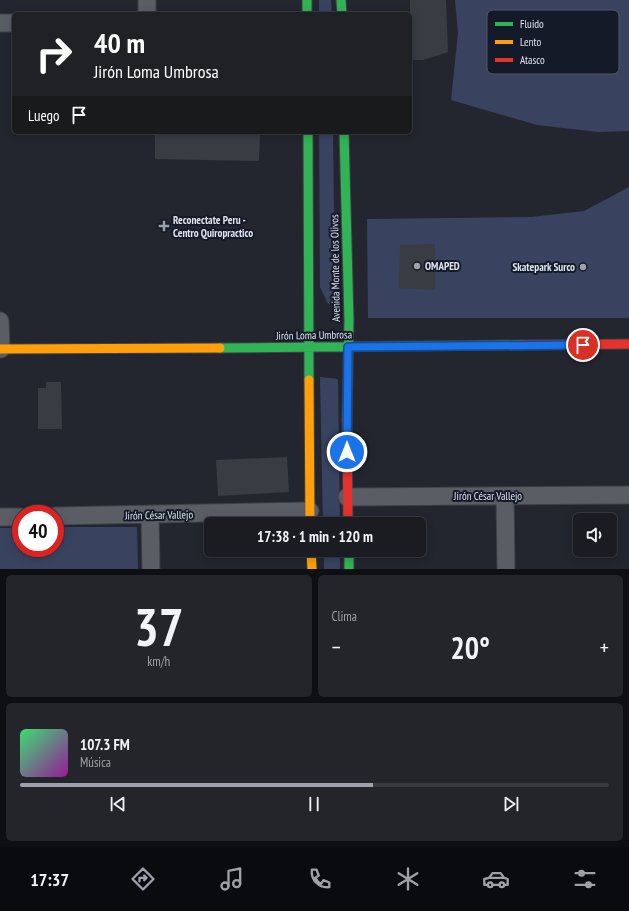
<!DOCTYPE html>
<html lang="es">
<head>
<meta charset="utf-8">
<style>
  :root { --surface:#1a1c22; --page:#23252a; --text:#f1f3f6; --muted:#9fa1a5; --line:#383a40; --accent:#9da1ab }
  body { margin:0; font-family:"PT Sans Narrow",sans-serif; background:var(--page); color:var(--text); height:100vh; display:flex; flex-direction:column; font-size:15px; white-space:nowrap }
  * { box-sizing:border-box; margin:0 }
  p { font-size:13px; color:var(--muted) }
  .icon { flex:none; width:22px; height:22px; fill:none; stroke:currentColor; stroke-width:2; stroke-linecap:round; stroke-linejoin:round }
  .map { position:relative; height:569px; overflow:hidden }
  .details { display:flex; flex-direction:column; gap:6px; padding:6px; background:#0e0f13; flex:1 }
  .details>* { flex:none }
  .guide { position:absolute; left:12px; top:12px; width:400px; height:122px; border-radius:6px; box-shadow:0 2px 10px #0003,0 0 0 1px var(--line); background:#202124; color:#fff; overflow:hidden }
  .controls { position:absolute; left:573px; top:513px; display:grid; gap:8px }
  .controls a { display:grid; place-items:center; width:44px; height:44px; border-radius:6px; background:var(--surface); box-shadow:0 2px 10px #0003,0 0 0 1px var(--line); font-size:20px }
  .speed { position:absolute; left:12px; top:505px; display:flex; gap:8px; font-size:20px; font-weight:700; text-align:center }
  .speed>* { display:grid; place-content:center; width:52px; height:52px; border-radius:50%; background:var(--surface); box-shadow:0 2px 10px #0003,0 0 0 1px var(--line); line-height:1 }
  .speed .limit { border:6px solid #d22; background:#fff; color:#111 }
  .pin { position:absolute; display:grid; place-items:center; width:34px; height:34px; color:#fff; margin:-17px; border:2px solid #fff; border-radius:50%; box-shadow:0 1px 4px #0007 }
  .me { position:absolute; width:44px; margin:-22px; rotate:0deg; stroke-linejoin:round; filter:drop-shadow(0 0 3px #0008) }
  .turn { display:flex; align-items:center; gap:14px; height:84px; padding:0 16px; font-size:18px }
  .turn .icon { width:52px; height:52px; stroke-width:2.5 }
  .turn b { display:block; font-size:28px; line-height:34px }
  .then { display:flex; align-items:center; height:38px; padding:0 16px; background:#0003; gap:8px; font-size:15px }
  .big { font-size:30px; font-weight:800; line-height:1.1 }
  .details .tile { flex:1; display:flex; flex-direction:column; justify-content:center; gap:6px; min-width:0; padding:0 14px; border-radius:6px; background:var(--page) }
  .details .dial { align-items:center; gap:0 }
  .dial b { font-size:52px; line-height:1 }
  .song { display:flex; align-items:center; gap:12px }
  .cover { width:48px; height:48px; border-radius:6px; background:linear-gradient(135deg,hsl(140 70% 55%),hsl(300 70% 35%)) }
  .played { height:4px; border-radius:2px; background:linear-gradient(90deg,var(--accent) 60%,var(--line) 60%) }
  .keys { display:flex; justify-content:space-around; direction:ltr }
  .heat { display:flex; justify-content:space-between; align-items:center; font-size:22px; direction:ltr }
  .details .tiles { flex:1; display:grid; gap:6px; grid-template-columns:1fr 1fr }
  .tile:last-child { grid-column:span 2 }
  .trip { position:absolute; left:204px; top:517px; width:222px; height:40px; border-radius:6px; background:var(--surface); box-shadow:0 2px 10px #0003,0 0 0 1px var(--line); font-weight:800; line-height:40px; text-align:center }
  .dock { display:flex; height:64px; justify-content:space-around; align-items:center; background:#0a0b0e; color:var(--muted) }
  .dock .icon { width:28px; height:28px }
  .dock .on { color:var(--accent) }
  .dock b { font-size:18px; color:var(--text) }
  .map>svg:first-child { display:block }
  .green { fill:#394360 }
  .building { fill:#393c43 }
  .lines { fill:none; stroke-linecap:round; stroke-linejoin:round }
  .street-casing { stroke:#3f4149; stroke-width:19 }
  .fast-casing { stroke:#3f4149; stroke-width:11 }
  .slow-casing { stroke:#3f4149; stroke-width:11 }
  .jam-casing { stroke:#3f4149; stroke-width:11 }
  .street { stroke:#5a5d64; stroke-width:17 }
  .fast { stroke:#30b455; stroke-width:9 }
  .slow { stroke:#ff9f0a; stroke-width:9 }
  .jam { stroke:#e5322d; stroke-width:9 }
  .route-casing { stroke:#114b97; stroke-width:10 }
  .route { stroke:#1a73e8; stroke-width:7 }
  .poi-dot { fill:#9da1ab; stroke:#151a29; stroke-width:1.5 }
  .labels { text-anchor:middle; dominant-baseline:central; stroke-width:4; stroke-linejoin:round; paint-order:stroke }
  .poi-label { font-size:11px; font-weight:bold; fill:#dfe3ee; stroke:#151a29; text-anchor:start }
  .street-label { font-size:11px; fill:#dfe3ee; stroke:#151a29 }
  .key { fill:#151a29; stroke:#525664; stroke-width:1 }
  .key-label { font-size:11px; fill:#dfe3ee }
</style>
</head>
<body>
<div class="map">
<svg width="629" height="569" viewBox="0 0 629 569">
  <rect width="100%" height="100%" fill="#23262e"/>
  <path class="green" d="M 319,0 L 331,0 L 332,14 L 319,14 Z
    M 455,0 L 629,0 L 629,131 L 598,132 L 537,125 L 451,100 L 458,33 Z
    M 319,132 L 333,132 L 335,303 L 328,304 L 320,287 Z
    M 629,187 L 629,318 L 368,318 L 367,219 L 531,217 L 584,211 Z
    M 320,377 L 338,379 L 340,524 L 323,524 Z
    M 55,527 L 137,527 L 138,569 L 0,569 L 0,528 L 21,528 L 21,548 L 55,548 Z
    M 324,550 L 340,550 L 340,569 L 324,569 Z"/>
  <path class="building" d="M 410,0 L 446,0 L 448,52 L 423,60 L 410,60 Z
    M 155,132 L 260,132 L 259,161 L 155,159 Z
    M 435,244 L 435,290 L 399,288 L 400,245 Z
    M 46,382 L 61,382 L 62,429 L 38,429 L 38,388 L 46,388 Z
    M 287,457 L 289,492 L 218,496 L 216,460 Z"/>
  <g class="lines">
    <g class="street-casing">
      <path id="street" d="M 147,0 L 147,14
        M 0,23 L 14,23
        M 0,321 L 1,349
        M 505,496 L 506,569
        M 347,497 L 629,495
        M 150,515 L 151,569
        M 55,516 L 310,511
        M 0,517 L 21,517"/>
    </g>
    <g class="fast-casing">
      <path id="fast" d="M 307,0 L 307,14
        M 341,0 L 342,14
        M 308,132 L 309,380
        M 344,132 L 349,320 L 347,420
        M 220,348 L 522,345
        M 349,550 L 349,569"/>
    </g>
    <g class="slow-casing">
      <path id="slow" d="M 0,349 L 220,348
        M 309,380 L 310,524
        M 311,550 L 312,569"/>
    </g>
    <g class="jam-casing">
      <path id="jam" d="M 522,345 L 629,344
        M 347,420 L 348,524"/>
    </g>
    <use href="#street" class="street"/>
    <use href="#fast" class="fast"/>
    <use href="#slow" class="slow"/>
    <use href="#jam" class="jam"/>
  </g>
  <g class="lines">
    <g class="route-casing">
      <path id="route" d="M 347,452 L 348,347 L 583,345"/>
    </g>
    <use href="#route" class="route"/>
  </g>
  <g class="poi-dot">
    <path d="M162 220h4v4h4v4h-4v4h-4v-4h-4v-4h4z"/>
    <circle cx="417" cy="266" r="4"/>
    <circle cx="583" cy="267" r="4"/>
  </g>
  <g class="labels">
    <g class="poi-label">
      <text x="173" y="220">Reconectate Peru -<tspan x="173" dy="13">Centro Quiropractico</tspan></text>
      <text x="425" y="266">OMAPED</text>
      <text x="575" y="267" text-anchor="end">Skatepark Surco</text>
    </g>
    <g class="street-label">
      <text transform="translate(335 268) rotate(-91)">Avenida Monte de los Olivos</text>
      <text transform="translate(314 335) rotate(-1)">Jirón Loma Umbrosa</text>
      <text x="488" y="496">Jirón César Vallejo</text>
      <text transform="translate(159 515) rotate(-1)">Jirón César Vallejo</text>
    </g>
  </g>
  <rect x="487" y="10" width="132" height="64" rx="6" class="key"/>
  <rect x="495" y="22" width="18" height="4" fill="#30b455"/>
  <rect x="495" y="40" width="18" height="4" fill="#ff9f0a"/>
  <rect x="495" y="58" width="18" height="4" fill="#e5322d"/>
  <g class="key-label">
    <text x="520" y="28">Fluido</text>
    <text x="520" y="46">Lento</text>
    <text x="520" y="64">Atasco</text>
  </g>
</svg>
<div class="controls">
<a><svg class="icon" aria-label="sound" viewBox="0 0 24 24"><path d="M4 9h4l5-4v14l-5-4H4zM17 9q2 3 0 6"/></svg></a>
</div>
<div class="speed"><div class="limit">40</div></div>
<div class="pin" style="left:583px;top:345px;background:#d93025"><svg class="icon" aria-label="arrive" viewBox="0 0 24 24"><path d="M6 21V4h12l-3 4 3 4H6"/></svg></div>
<svg class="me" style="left:347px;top:452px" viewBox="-20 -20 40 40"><circle r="17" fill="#1a73e8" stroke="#fff" stroke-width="3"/><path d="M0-11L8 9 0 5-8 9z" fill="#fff"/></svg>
<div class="trip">17:38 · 1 min · 120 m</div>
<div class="guide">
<div class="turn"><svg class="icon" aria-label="right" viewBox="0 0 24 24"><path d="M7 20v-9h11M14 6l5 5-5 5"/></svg><div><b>40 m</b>Jirón Loma Umbrosa</div></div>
<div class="then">Luego<svg class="icon" aria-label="arrive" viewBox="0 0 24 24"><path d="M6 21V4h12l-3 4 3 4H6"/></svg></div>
</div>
</div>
<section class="details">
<div class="tiles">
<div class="tile dial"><b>37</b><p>km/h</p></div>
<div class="tile"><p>Clima</p>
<div class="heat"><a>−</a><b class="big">20°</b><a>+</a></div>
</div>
<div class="tile">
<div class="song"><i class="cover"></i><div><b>107.3 FM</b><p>Música</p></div></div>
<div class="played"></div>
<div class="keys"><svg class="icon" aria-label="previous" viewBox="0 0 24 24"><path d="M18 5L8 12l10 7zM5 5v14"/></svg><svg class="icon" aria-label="pause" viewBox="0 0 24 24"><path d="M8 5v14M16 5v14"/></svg><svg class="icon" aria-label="next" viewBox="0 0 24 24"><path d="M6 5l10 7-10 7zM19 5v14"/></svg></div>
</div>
</div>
</section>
<nav class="dock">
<b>17:37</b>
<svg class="icon on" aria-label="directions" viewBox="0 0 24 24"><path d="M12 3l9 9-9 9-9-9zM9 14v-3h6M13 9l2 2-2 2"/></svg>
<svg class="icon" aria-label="music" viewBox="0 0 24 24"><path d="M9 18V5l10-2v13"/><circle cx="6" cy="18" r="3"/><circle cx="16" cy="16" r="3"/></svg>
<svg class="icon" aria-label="phone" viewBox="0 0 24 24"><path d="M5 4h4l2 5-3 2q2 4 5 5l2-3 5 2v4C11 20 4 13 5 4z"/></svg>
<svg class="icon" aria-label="climate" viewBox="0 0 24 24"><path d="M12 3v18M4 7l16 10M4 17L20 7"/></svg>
<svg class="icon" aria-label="car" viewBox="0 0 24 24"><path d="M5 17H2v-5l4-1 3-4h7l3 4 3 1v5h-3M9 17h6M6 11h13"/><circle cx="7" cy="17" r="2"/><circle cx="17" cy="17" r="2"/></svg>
<svg class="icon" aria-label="filters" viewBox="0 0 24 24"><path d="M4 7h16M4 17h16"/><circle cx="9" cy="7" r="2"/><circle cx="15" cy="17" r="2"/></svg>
</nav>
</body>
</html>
